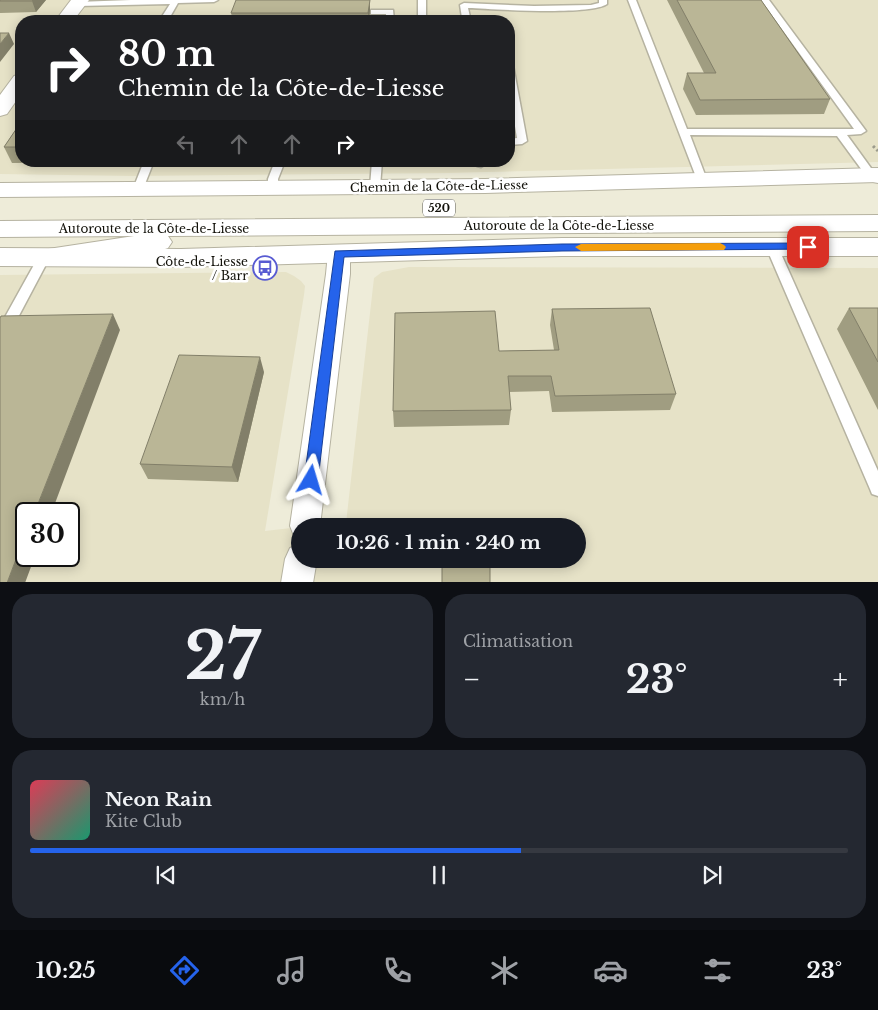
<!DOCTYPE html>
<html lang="fr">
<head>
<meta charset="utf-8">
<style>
  :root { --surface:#171b24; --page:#242831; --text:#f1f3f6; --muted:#9ea1a6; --line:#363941; --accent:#2563eb }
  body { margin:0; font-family:"Libre Baskerville",serif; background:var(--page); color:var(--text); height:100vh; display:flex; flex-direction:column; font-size:19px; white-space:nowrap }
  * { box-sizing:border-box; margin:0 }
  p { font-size:16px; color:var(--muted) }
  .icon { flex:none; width:28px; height:28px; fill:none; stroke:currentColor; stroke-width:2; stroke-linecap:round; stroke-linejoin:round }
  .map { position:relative; height:582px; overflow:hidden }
  .drawer { display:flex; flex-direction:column; gap:12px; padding:12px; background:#0d0f14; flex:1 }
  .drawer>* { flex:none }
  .guide { position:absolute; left:15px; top:15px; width:500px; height:152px; border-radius:20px; box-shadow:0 2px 12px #0003; background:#202124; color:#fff; overflow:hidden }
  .speed { position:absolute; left:15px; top:502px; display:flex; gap:10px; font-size:25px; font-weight:700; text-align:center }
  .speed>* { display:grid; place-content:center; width:65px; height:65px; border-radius:50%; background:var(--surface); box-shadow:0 2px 12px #0003; line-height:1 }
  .speed .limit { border:2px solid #111; border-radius:8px; background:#fff; color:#111 }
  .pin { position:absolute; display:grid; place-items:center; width:42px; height:42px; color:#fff; margin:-21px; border-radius:10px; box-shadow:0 2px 8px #0006 }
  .me { position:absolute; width:55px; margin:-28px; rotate:7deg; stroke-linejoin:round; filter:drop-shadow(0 0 4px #0008) }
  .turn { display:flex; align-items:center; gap:18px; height:105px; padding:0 20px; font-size:22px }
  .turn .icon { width:65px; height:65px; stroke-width:2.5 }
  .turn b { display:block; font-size:35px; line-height:42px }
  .lanes { display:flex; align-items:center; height:48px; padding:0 20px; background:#0003; justify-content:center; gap:25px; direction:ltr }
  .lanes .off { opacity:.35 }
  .big { font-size:38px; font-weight:800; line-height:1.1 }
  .drawer .widget { flex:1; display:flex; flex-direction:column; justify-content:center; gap:8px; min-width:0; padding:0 18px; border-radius:20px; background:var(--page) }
  .drawer .dial { align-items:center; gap:0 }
  .dial b { font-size:65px; line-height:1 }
  .song { display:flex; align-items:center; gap:15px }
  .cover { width:60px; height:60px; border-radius:8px; background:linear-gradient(135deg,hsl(350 70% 55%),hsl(160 70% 35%)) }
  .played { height:5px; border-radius:2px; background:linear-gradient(90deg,var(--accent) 60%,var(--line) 60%) }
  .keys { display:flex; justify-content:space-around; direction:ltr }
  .heat { display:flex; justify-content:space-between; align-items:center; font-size:28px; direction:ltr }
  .drawer .tiles { flex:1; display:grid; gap:12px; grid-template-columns:1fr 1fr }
  .widget:last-child { grid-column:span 2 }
  .trip { position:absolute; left:291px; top:518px; width:295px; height:50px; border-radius:25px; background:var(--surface); box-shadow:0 2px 12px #0003; font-weight:800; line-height:50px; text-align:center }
  .menu { display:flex; height:80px; justify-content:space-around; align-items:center; background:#090b0e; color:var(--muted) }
  .menu .icon { width:35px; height:35px }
  .menu .selected { color:var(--accent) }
  .menu b { font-size:22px; color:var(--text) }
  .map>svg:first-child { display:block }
  .built { fill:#e6e2c7; fill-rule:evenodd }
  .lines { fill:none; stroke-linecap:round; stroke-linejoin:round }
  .lane-casing { stroke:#b6b3a1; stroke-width:3 }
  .street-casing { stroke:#b6b3a1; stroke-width:2 }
  .secondary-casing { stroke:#b6b3a1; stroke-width:2 }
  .highway-casing { stroke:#b6b3a1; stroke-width:2 }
  .path { stroke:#9c9b8c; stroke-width:3; stroke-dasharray:2.5 2.5; stroke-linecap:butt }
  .lane { fill:#fff; fill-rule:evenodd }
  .street { fill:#fff; fill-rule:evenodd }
  .secondary { fill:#fff; fill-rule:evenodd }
  .highway { fill:#fff; fill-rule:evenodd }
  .wall { fill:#a09d81 }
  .shaded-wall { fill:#827f69 }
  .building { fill:#bab696; stroke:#827f69 }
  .route { fill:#2563eb; stroke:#184099 }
  .slow { fill:#f59e0b }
  .labels { text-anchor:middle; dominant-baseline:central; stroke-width:5; stroke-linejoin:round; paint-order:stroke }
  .shield { fill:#fff; stroke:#595854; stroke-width:1 }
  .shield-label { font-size:11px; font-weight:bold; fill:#12110a }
  .street-label { font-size:12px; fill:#12110a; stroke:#fff }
  .poi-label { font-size:12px; fill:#12110a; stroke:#fff; text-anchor:end }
</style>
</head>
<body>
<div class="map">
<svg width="878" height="583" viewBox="0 0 878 583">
  <rect width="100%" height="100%" fill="#eeecd9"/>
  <path class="built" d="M 0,0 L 878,0 L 878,162 L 449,173 L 133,176 L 0,174 ZM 21,21 L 509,21 L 509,161 L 21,161 Z
    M 409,267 L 878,268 L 878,582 L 0,582 L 0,275 L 286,272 L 294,276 L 301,281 L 305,286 L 304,295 L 265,531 L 300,527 L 300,559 L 578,559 L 578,526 L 313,526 L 346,523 L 374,278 L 382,272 ZM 26,514 L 69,514 L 69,556 L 26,556 Z"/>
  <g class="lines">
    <g class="lane-casing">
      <path id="lane" d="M 131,0 L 218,0 L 214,2 L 178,3 L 170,17 L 206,17 L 210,19 L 209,21 L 125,21 L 129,19 L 161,18 L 170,4 L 77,6 L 73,4 L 77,2 Z
        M 418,0 L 426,0 L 426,18 L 462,18 L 460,5 L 464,3 L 534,6 L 591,5 L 599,3 L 599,0 L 607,0 L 607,4 C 590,16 493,9 468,8 L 470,17 L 500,17 L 505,21 L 418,21 Z
        M 628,0 L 636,0 L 687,129 L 854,129 L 761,0 L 769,0 L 866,131 L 861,134 L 847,135 L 876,175 L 875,177 L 867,177 L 837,136 L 690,135 L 707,180 L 702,183 L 698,182 Z
        M 371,10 L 393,10 L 394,21 L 386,21 L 386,14 L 371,14 Z
        M 509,62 L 513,65 L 527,141 L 522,144 L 509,145 L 509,139 L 517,138 L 509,91 Z
        M 144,161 L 154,161 L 143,189 L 138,192 L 133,189 Z
        M 275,161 L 285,161 L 278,179 L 278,188 L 273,191 L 268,188 L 268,179 Z
        M 372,161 L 382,161 L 380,187 L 375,190 L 370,187 Z
        M 475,161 L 485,161 L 486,164 L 481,167 L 477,166 Z
        M 772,243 L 778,247 L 878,471 L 878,496 L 872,494 L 870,489 L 766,247 Z
        M 44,253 L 50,257 L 5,342 L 0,343 L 0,326 L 40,254 Z"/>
    </g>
    <g class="street-casing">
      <path id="street" d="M 339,245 L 347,248 L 350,253 L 350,274 L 320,526 L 300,526 L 300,539 L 294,536 L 290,526 L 326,274 L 328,253 L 331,248 Z
        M 300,544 L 300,559 L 317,559 L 313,583 L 281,583 L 285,559 L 290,548 Z"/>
    </g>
    <g class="secondary-casing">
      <path id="secondary" d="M 71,0 L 89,0 L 73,21 L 55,21 Z
        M 21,74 L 21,94 L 7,114 L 0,116 L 0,95 L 14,76 Z
        M 878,168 L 878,182 L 485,193 L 0,197 L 0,183 L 485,179 Z
        M 562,238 L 878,238 L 878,256 L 562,256 L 181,267 L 0,266 L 0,248 L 181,249 Z"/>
    </g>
    <g class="highway-casing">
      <path id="highway" d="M 871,168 L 878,169 L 878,183 L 863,180 L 859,175 L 863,170 Z
        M 878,215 L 878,231 L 168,236 L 172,242 L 168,248 L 159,251 L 44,266 L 35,263 L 31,257 L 35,251 L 134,236 L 0,237 L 0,221 Z"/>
    </g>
    <path class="path" d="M 873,146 L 878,151"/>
    <use href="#lane" class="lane"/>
    <use href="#street" class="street"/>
    <use href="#secondary" class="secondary"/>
    <use href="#highway" class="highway"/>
  </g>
  <path class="wall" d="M 0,0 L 46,0 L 36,12 L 0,13 Z
    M 370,0 L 370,10 L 369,21 L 233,21 L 231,13 Z
    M 667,0 L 761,0 L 830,99 L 824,114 L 696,115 L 683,89 L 687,73 L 704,73 Z
    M 21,122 L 21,161 L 142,161 L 141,162 L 12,163 L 4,147 Z
    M 849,308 L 878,308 L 878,410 L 837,329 Z
    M 552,309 L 676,394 L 670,410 L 552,412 L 549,391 L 509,392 L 511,410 L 509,425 L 394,427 L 393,411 L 499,351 L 554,350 L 550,325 Z
    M 264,372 L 238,482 L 148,479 L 140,464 Z"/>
  <path class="shaded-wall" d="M 33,0 L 46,0 L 36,12 L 32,1 Z
    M 370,0 L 370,10 L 369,21 L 368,13 Z
    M 9,33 L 14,44 L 0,62 L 0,44 Z
    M 113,314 L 120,330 L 51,514 L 34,514 Z
    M 260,357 L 264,372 L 238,482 L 232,467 Z
    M 26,533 L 26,556 L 35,556 L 25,583 L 7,583 Z"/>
  <path class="building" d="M 0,0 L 33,0 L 32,1 L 0,1 Z
    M 236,0 L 370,0 L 368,13 L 231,13 Z
    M 677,0 L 761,0 L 830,99 L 700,100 L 687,73 L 716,73 Z
    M 0,33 L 9,33 L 0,44 Z
    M 21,122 L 21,147 L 4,147 Z
    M 650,308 L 676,394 L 555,396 L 551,376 L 508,376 L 511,410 L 393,411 L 395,313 L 495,311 L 499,351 L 559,350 L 552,309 Z
    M 849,308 L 878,308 L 878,362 Z
    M 113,314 L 34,514 L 26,514 L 26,533 L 7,583 L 0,583 L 0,318 L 1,316 Z
    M 179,355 L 260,357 L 232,467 L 140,464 Z
    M 442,559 L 490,559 L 490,583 L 442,583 Z"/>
  <path class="route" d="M 808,243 L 813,247 L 812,249 L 562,251 L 344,257 L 318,480 L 316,485 L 311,487 L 306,485 L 304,480 L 335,251 L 562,244 Z"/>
  <path class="slow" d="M 720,243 L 724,245 L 726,247 L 724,250 L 581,251 L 575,247 L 581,244 Z"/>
  <defs>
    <g id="bus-ring" transform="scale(1.25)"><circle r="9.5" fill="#fff" stroke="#585bd2" stroke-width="1.5"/><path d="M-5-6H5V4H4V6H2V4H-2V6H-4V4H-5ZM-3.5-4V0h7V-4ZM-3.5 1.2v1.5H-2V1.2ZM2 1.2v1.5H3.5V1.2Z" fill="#585bd2"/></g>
  </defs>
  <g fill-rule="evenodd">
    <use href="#bus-ring" x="265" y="268"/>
  </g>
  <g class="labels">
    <rect class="shield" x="423" y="199.5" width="32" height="17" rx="4"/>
    <g class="shield-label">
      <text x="439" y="208">520</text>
    </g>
    <g class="street-label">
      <text transform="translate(439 186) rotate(-1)">Chemin de la Côte-de-Liesse</text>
      <text x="559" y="225">Autoroute de la Côte-de-Liesse</text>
      <text x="154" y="228">Autoroute de la Côte-de-Liesse</text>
    </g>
    <g class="poi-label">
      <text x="248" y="261">Côte-de-Liesse<tspan x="248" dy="14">/ Barr</tspan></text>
    </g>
  </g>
</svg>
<div class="speed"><div class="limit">30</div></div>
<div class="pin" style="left:808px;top:247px;background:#d93025"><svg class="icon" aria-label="arrive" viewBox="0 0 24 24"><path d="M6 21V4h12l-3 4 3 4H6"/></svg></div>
<svg class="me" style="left:311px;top:480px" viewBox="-20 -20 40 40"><path d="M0-17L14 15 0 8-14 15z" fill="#2563eb" stroke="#fff" stroke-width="4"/></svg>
<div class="trip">10:26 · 1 min · 240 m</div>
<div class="guide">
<div class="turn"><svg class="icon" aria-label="right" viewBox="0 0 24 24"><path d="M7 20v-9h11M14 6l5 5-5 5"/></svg><div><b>80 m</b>Chemin de la Côte-de-Liesse</div></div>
<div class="lanes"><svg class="icon off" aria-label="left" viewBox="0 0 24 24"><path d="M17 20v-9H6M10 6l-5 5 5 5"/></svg><svg class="icon off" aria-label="ahead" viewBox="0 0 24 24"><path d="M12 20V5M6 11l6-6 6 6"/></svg><svg class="icon off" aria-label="ahead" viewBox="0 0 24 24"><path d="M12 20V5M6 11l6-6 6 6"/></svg><svg class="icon" aria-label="right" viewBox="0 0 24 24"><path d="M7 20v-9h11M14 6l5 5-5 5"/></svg></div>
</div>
</div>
<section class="drawer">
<div class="tiles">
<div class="widget dial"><b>27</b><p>km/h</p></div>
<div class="widget"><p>Climatisation</p>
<div class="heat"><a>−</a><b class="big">23°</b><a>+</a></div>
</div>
<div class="widget">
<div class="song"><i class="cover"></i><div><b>Neon Rain</b><p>Kite Club</p></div></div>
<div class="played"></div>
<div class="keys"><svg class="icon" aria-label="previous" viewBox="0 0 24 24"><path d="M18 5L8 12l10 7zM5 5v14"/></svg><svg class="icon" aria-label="pause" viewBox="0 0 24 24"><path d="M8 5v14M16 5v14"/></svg><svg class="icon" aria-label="next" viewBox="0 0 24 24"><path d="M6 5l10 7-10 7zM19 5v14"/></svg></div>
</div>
</div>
</section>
<nav class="menu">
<b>10:25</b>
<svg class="icon selected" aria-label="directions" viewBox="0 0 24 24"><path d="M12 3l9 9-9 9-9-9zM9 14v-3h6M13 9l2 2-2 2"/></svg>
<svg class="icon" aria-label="music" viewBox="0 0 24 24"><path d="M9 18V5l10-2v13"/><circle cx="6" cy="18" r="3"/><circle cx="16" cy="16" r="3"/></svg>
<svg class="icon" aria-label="phone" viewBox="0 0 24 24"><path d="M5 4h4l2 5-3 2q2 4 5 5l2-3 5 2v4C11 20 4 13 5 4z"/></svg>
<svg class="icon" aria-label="climate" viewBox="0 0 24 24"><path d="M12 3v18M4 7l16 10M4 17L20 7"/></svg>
<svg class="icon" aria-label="car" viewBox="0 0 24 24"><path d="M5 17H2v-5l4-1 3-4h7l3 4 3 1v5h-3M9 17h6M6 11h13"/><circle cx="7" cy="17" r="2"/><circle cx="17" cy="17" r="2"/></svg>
<svg class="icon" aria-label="filters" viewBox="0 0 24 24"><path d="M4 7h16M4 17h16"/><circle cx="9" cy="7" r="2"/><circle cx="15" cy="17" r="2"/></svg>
<b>23°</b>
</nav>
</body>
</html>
